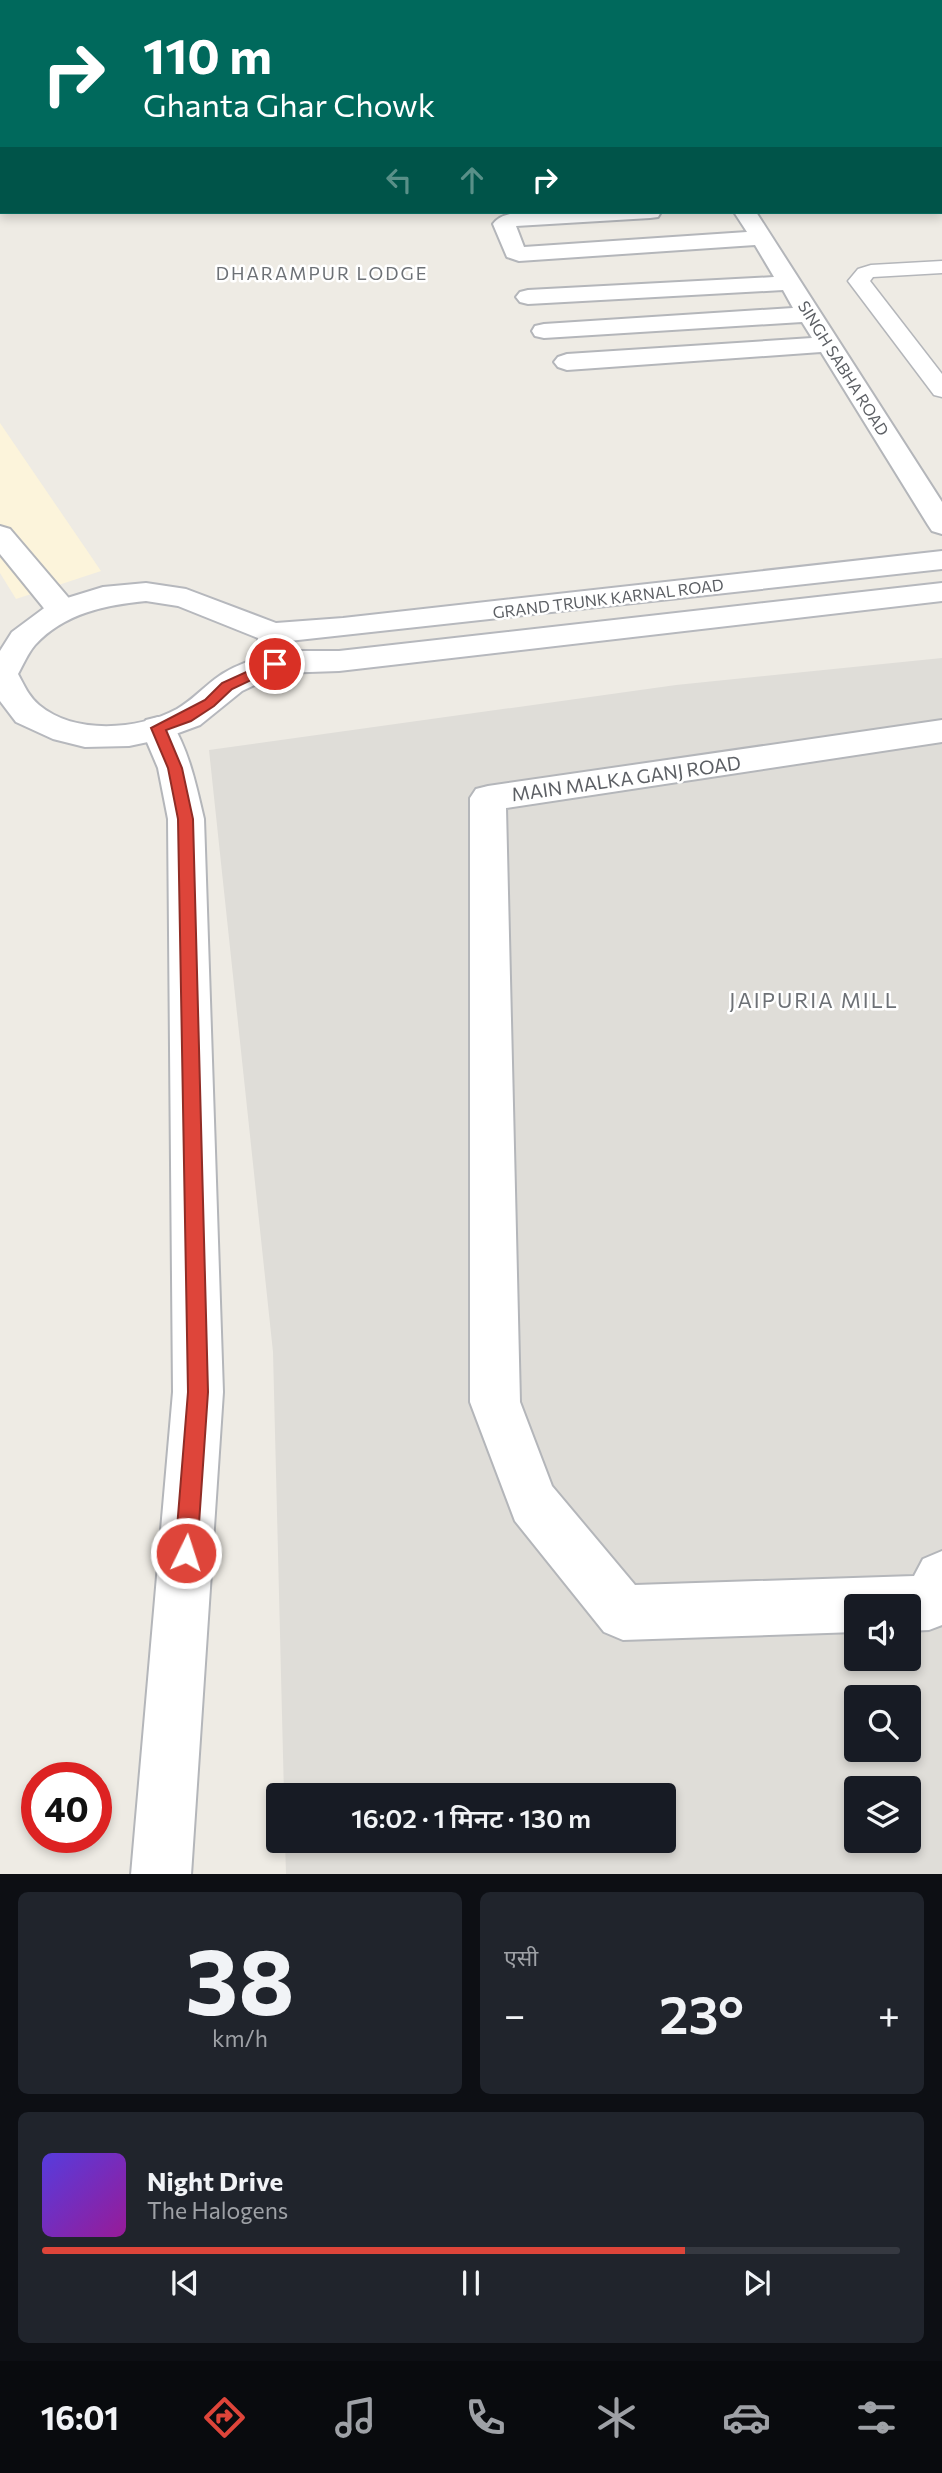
<!DOCTYPE html>
<html lang="hi">
<head>
<meta charset="utf-8">
<style>
  :root { --surface:#171b24; --page:#20242c; --text:#f1f3f6; --muted:#9ea1a6; --line:#363941; --accent:#de453a }
  body { margin:0; font-family:Commissioner,"Noto Sans Devanagari",sans-serif; background:var(--page); color:var(--text); height:100vh; display:flex; flex-direction:column; font-size:26px; white-space:nowrap }
  * { box-sizing:border-box; margin:0 }
  p { font-size:23px; color:var(--muted) }
  .icon { flex:none; width:38px; height:38px; fill:none; stroke:currentColor; stroke-width:2; stroke-linecap:round; stroke-linejoin:round }
  .map { position:relative; height:1874px; overflow:hidden }
  .details { display:flex; flex-direction:column; gap:18px; padding:18px; background:#0d0f14; flex:1 }
  .details>* { flex:none }
  .guide { position:absolute; left:0px; top:0px; width:943px; height:214px; box-shadow:0 4px 10px #0003; background:#00695c; color:#fff; overflow:hidden }
  .fabs { position:absolute; left:844px; top:1594px; display:grid; gap:14px }
  .fabs a { display:grid; place-items:center; width:77px; height:77px; border-radius:7px; background:var(--surface); box-shadow:0 4px 10px #0003; font-size:35px }
  .speed { position:absolute; left:21px; top:1762px; display:flex; gap:14px; font-size:35px; font-weight:700; text-align:center }
  .speed>* { display:grid; place-content:center; width:91px; height:91px; border-radius:50%; background:var(--surface); box-shadow:0 4px 10px #0003; line-height:1 }
  .speed .limit { border:10px solid #d22; background:#fff; color:#111 }
  .pin { position:absolute; display:grid; place-items:center; width:60px; height:60px; color:#fff; margin:-30px; border:4px solid #fff; border-radius:50%; box-shadow:0 2px 7px #0007 }
  .me { position:absolute; width:77px; margin:-38px; rotate:4deg; stroke-linejoin:round; filter:drop-shadow(0 0 5px #0008) }
  .turn { display:flex; align-items:center; gap:24px; height:147px; padding:0 28px; font-size:32px }
  .turn .icon { width:91px; height:91px; stroke-width:2.5 }
  .turn b { display:block; font-size:49px; line-height:60px }
  .lanes { display:flex; align-items:center; height:66px; padding:0 28px; background:#0003; justify-content:center; gap:35px; direction:ltr }
  .lanes .off { opacity:.35 }
  .big { font-size:52px; font-weight:600; line-height:1.1 }
  .details .widget { flex:1; display:flex; flex-direction:column; justify-content:center; gap:10px; min-width:0; padding:0 24px; border-radius:10px; background:var(--page) }
  .details .dial { align-items:center; gap:0 }
  .dial b { font-size:91px; line-height:1 }
  .song { display:flex; align-items:center; gap:21px }
  .cover { width:84px; height:84px; border-radius:10px; background:linear-gradient(135deg,hsl(250 70% 55%),hsl(300 70% 35%)) }
  .played { height:7px; border-radius:4px; background:linear-gradient(90deg,var(--accent) 75%,var(--line) 75%) }
  .keys { display:flex; justify-content:space-around; direction:ltr }
  .heat { display:flex; justify-content:space-between; align-items:center; font-size:38px; direction:ltr }
  .details .tiles { flex:1; display:grid; gap:18px; grid-template-columns:1fr 1fr }
  .widget:last-child { grid-column:span 2 }
  .trip { position:absolute; left:266px; top:1783px; width:410px; height:70px; border-radius:7px; background:var(--surface); box-shadow:0 4px 10px #0003; font-weight:600; line-height:70px; text-align:center }
  .tabs { display:flex; height:112px; justify-content:space-around; align-items:center; background:#090b0e; color:var(--muted) }
  .tabs .icon { width:49px; height:49px }
  .tabs .selected { color:var(--accent) }
  .tabs b { font-size:32px; color:var(--text) }
  .map>svg:first-child { display:block }
  .commercial { fill:#fcf4db }
  .industrial { fill:#dfddd8; fill-rule:evenodd }
  .green { fill:#c2e4c2 }
  .lines { fill:none; stroke-linecap:round; stroke-linejoin:round }
  .service-casing { stroke:#b4b6ba; stroke-width:3 }
  .minor-casing { stroke:#b4b6ba; stroke-width:4 }
  .tertiary-casing { stroke:#b4b6ba; stroke-width:4 }
  .secondary-casing { stroke:#b6b8bd; stroke-width:4 }
  .path { stroke:#9cc4a7; stroke-width:2; stroke-dasharray:3.5 2; stroke-linecap:butt }
  .service { fill:#fff; fill-rule:evenodd }
  .minor { fill:#fff; fill-rule:evenodd }
  .tertiary { fill:#fff; fill-rule:evenodd }
  .secondary { fill:#fff; fill-rule:evenodd }
  .route { fill:#de453a; stroke:#902d26; stroke-width:2 }
  .labels { text-anchor:middle; dominant-baseline:central; stroke-width:5; stroke-linejoin:round; paint-order:stroke }
  .far-street-label { font-size:16px; fill:#5c5f64; stroke:#fff }
  .far-neighbourhood-label { font-size:18px; letter-spacing:2px; fill:#6d7176; stroke:#fff }
  .street-label { font-size:19px; fill:#5c5f64; stroke:#fff }
  .neighbourhood-label { font-size:21px; letter-spacing:2px; fill:#6d7176; stroke:#fff }
</style>
</head>
<body>
<div class="map">
<svg width="942" height="1875" viewBox="0 0 942 1875">
  <rect width="100%" height="100%" fill="#eeebe4"/>
  <path class="commercial" d="M 0,423 L 101,571 L 16,599 L 0,573 Z"/>
  <path class="industrial" d="M 942,658 L 942,1874 L 286,1874 L 285,1841 L 663,1841 L 663,1796 L 284,1795 L 273,1352 L 209,750 L 676,685 ZM 856,1606 L 908,1606 L 908,1659 L 856,1659 ZM 856,1698 L 908,1698 L 908,1750 L 856,1750 ZM 856,1788 L 908,1788 L 908,1841 L 856,1841 Z"/>
  <path class="green" d="M 0,0 L 390,0 L 2,2 L 0,148 Z"/>
  <g class="lines">
    <g class="service-casing">
      <path id="service" d="M 942,261 L 942,273 L 873,277 L 870,281 L 942,374 L 942,397 L 934,395 L 848,281 L 858,269 L 871,265 Z"/>
    </g>
    <g class="minor-casing">
      <path id="minor" d="M 423,0 L 443,0 L 422,2 Z
        M 530,0 L 546,0 L 529,2 Z
        M 603,0 L 620,0 L 621,2 L 604,2 Z
        M 699,0 L 715,0 L 716,2 L 700,2 Z
        M 782,0 L 799,0 L 800,2 L 783,2 Z
        M 846,0 L 863,0 L 864,2 L 847,2 Z
        M 928,0 L 942,0 L 942,6 L 942,2 Z
        M 0,166 L 2,166 L 0,179 Z
        M 542,212 L 661,212 L 658,217 L 650,218 L 516,226 L 524,247 L 747,232 L 734,212 L 756,212 L 942,502 L 942,534 L 932,531 L 928,525 L 821,352 L 567,370 L 558,367 L 554,362 L 558,357 L 567,354 L 812,338 L 802,322 L 544,338 L 535,336 L 532,331 L 535,326 L 544,324 L 793,308 L 783,290 L 528,304 L 520,302 L 516,297 L 520,292 L 528,290 L 774,277 L 755,245 L 519,261 L 507,257 L 493,224 C 503,210 526,213 542,212 Z
        M 942,720 L 942,742 L 506,808 L 520,1402 L 552,1486 L 635,1585 L 914,1576 L 923,1559 L 942,1551 L 942,1625 L 929,1630 L 908,1631 L 908,1606 L 856,1606 L 856,1632 L 623,1640 L 604,1632 L 515,1521 L 470,1402 L 470,798 L 476,789 L 488,786 Z"/>
    </g>
    <g class="tertiary-casing">
      <path id="tertiary" d="M 0,526 L 10,529 L 73,603 L 77,610 L 73,617 L 62,619 L 51,617 L 0,554 Z
        M 158,717 L 170,720 C 189,750 196,785 204,819 L 223,1392 L 191,1875 L 131,1875 L 173,1392 L 168,819 L 158,768 L 141,728 L 146,720 Z"/>
    </g>
    <g class="secondary-casing">
      <path id="secondary" d="M 942,551 L 942,569 L 289,641 L 290,651 L 339,651 L 942,583 L 942,601 L 339,671 L 280,673 L 242,691 L 200,725 L 162,739 L 129,746 L 85,747 L 53,739 L 16,722 L 0,701 L 0,651 L 12,632 L 51,603 L 103,587 L 146,583 L 186,589 L 276,623 L 343,618 ZM 146,601 L 178,606 L 258,638 L 259,658 C 243,663 228,669 215,679 C 202,689 191,701 177,709 C 138,730 75,735 39,705 C 29,697 24,685 18,674 C 23,665 28,653 35,645 C 64,613 106,605 146,601 Z"/>
    </g>
    <path class="path" d="M 136,2 L 140,0
      M 191,2 L 194,0
      M 246,2 L 249,0"/>
    <use href="#service" class="service"/>
    <use href="#minor" class="minor"/>
    <use href="#tertiary" class="tertiary"/>
    <use href="#secondary" class="secondary"/>
  </g>
  <path class="route" d="M 275,659 L 279,661 L 279,667 L 232,689 L 214,706 L 191,721 L 166,730 L 182,768 L 193,819 L 208,1392 L 197,1553 L 194,1561 L 186,1564 L 178,1561 L 175,1553 L 188,1392 L 178,819 L 168,768 L 151,728 L 205,700 L 222,683 Z"/>
  <g class="labels">
    <g class="far-street-label">
      <text transform="translate(844 368) rotate(58)">SINGH SABHA ROAD</text>
      <text transform="translate(608 598) rotate(-7)">GRAND TRUNK KARNAL ROAD</text>
    </g>
    <g class="far-neighbourhood-label">
      <text x="322" y="273">DHARAMPUR LODGE</text>
    </g>
    <g class="street-label">
      <text transform="translate(626 778) rotate(-8)">MAIN MALKA GANJ ROAD</text>
    </g>
    <g class="neighbourhood-label">
      <text x="814" y="999">JAIPURIA MILL</text>
    </g>
  </g>
</svg>
<div class="fabs">
<a><svg class="icon" aria-label="sound" viewBox="0 0 24 24"><path d="M4 9h4l5-4v14l-5-4H4zM17 9q2 3 0 6"/></svg></a>
<a><svg class="icon" aria-label="search" viewBox="0 0 24 24"><circle cx="10" cy="10" r="6"/><path d="M15 15l6 6"/></svg></a>
<a><svg class="icon" aria-label="layers" viewBox="0 0 24 24"><path d="M12 4l9 5-9 5-9-5zM3 14l9 5 9-5"/></svg></a>
</div>
<div class="speed"><div class="limit">40</div></div>
<div class="pin" style="left:275px;top:664px;background:#d93025"><svg class="icon" aria-label="arrive" viewBox="0 0 24 24"><path d="M6 21V4h12l-3 4 3 4H6"/></svg></div>
<svg class="me" style="left:186px;top:1553px" viewBox="-20 -20 40 40"><circle r="17" fill="#de453a" stroke="#fff" stroke-width="3"/><path d="M0-11L8 9 0 5-8 9z" fill="#fff"/></svg>
<div class="trip">16:02 · 1 मिनट · 130 m</div>
<div class="guide">
<div class="turn"><svg class="icon" aria-label="right" viewBox="0 0 24 24"><path d="M7 20v-9h11M14 6l5 5-5 5"/></svg><div><b>110 m</b>Ghanta Ghar Chowk</div></div>
<div class="lanes"><svg class="icon off" aria-label="left" viewBox="0 0 24 24"><path d="M17 20v-9H6M10 6l-5 5 5 5"/></svg><svg class="icon off" aria-label="ahead" viewBox="0 0 24 24"><path d="M12 20V5M6 11l6-6 6 6"/></svg><svg class="icon" aria-label="right" viewBox="0 0 24 24"><path d="M7 20v-9h11M14 6l5 5-5 5"/></svg></div>
</div>
</div>
<section class="details">
<div class="tiles">
<div class="widget dial"><b>38</b><p>km/h</p></div>
<div class="widget"><p>एसी</p>
<div class="heat"><a>−</a><b class="big">23°</b><a>+</a></div>
</div>
<div class="widget">
<div class="song"><i class="cover"></i><div><b>Night Drive</b><p>The Halogens</p></div></div>
<div class="played"></div>
<div class="keys"><svg class="icon" aria-label="previous" viewBox="0 0 24 24"><path d="M18 5L8 12l10 7zM5 5v14"/></svg><svg class="icon" aria-label="pause" viewBox="0 0 24 24"><path d="M8 5v14M16 5v14"/></svg><svg class="icon" aria-label="next" viewBox="0 0 24 24"><path d="M6 5l10 7-10 7zM19 5v14"/></svg></div>
</div>
</div>
</section>
<nav class="tabs">
<b>16:01</b>
<svg class="icon selected" aria-label="directions" viewBox="0 0 24 24"><path d="M12 3l9 9-9 9-9-9zM9 14v-3h6M13 9l2 2-2 2"/></svg>
<svg class="icon" aria-label="music" viewBox="0 0 24 24"><path d="M9 18V5l10-2v13"/><circle cx="6" cy="18" r="3"/><circle cx="16" cy="16" r="3"/></svg>
<svg class="icon" aria-label="phone" viewBox="0 0 24 24"><path d="M5 4h4l2 5-3 2q2 4 5 5l2-3 5 2v4C11 20 4 13 5 4z"/></svg>
<svg class="icon" aria-label="climate" viewBox="0 0 24 24"><path d="M12 3v18M4 7l16 10M4 17L20 7"/></svg>
<svg class="icon" aria-label="car" viewBox="0 0 24 24"><path d="M5 17H2v-5l4-1 3-4h7l3 4 3 1v5h-3M9 17h6M6 11h13"/><circle cx="7" cy="17" r="2"/><circle cx="17" cy="17" r="2"/></svg>
<svg class="icon" aria-label="filters" viewBox="0 0 24 24"><path d="M4 7h16M4 17h16"/><circle cx="9" cy="7" r="2"/><circle cx="15" cy="17" r="2"/></svg>
</nav>
</body>
</html>
